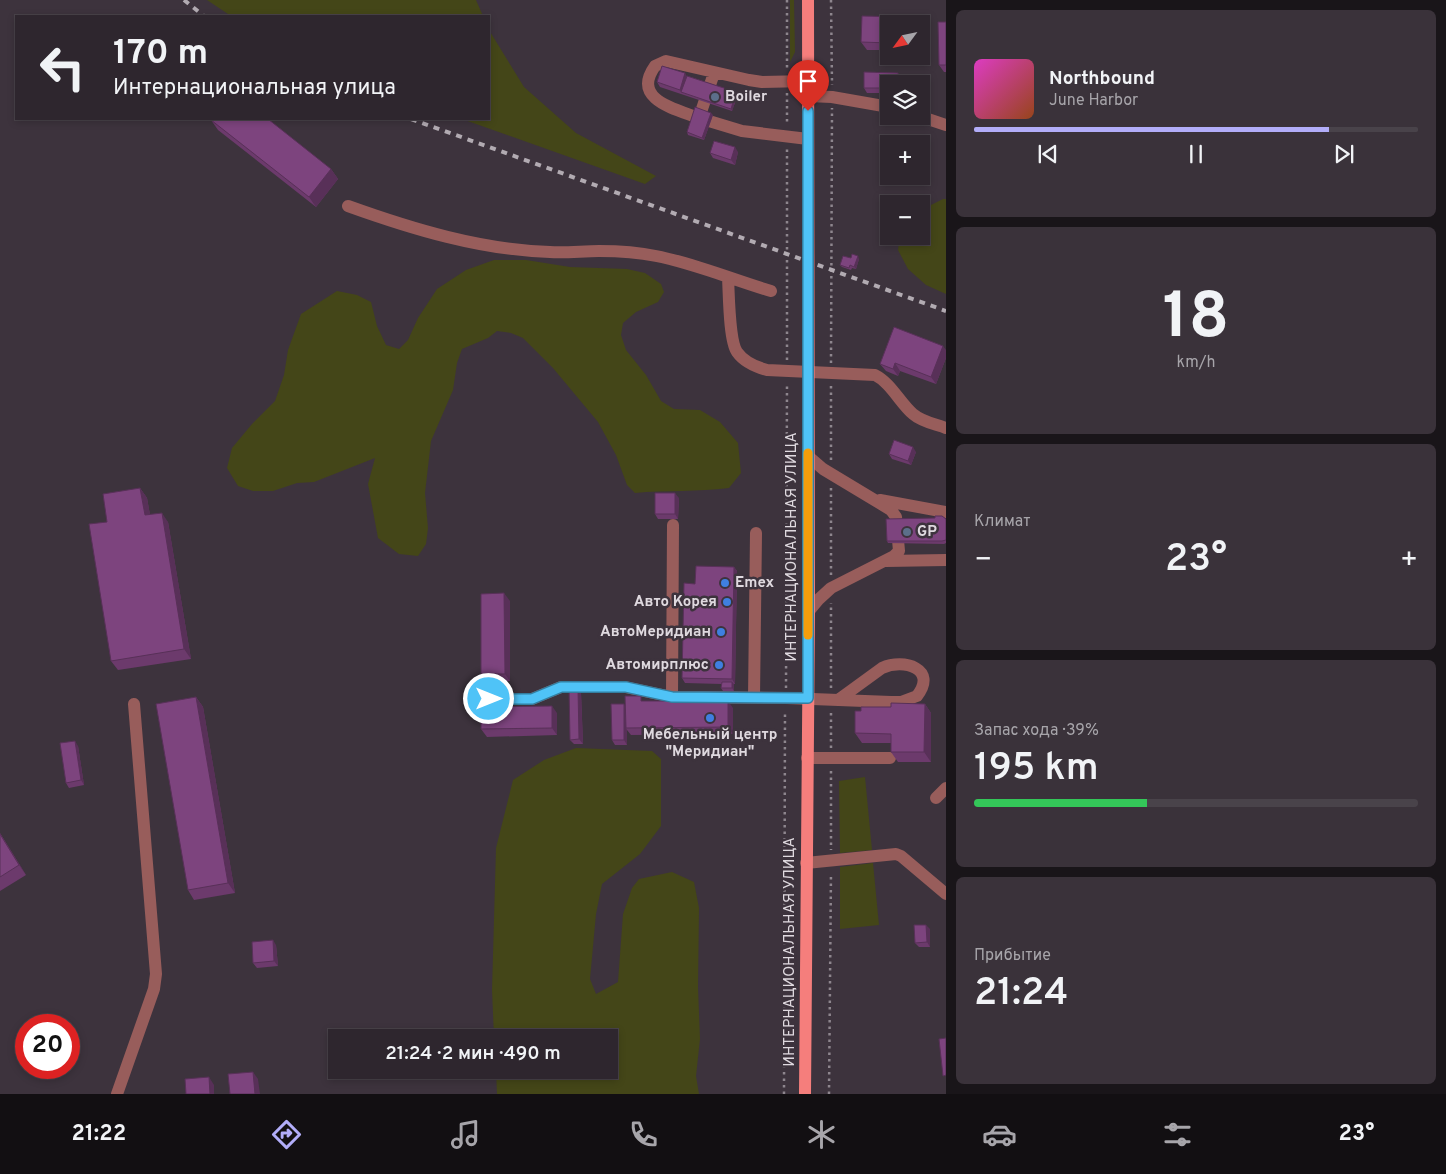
<!DOCTYPE html>
<html lang="ru">
<head>
<meta charset="utf-8">
<style>
  :root { --surface:#2e262e; --page:#3a323a; --text:#f1f3f6; --muted:#a7a5aa; --line:#49434a; --accent:#b2adf9 }
  body { margin:0; font-family:Overpass,sans-serif; background:var(--page); color:var(--text); height:100vh; display:flex; flex-direction:column; font-size:19px; white-space:nowrap }
  * { box-sizing:border-box; margin:0 }
  p { font-size:16px; color:var(--muted) }
  .icon { flex:none; width:28px; height:28px; fill:none; stroke:currentColor; stroke-width:2; stroke-linecap:round; stroke-linejoin:round }
  .map { position:relative; flex:1; overflow:hidden }
  .drawer { display:flex; flex-direction:column; gap:10px; padding:10px; background:#191519; width:500px }
  .drawer>* { flex:none }
  .guide { position:absolute; left:15px; top:15px; width:475px; height:105px; border-radius:0px; box-shadow:0 2px 8px #0003,0 0 0 1px var(--line); background:#2e262e; color:var(--text); overflow:hidden }
  .needle { width:32px; rotate:237deg }
  .controls { position:absolute; left:880px; top:15px; display:grid; gap:10px }
  .controls a { display:grid; place-items:center; width:50px; height:50px; border-radius:0px; background:var(--surface); box-shadow:0 2px 8px #0003,0 0 0 1px var(--line); font-size:25px }
  .speed { position:absolute; left:15px; top:1014px; display:flex; gap:10px; font-size:25px; font-weight:700; text-align:center }
  .speed>* { display:grid; place-content:center; width:65px; height:65px; border-radius:50%; background:var(--surface); box-shadow:0 2px 8px #0003,0 0 0 1px var(--line); line-height:1 }
  .speed .limit { border:8px solid #d22; background:#fff; color:#111 }
  .pin { position:absolute; display:grid; place-items:center; width:42px; height:42px; color:#fff; margin:-51px -21px; border-radius:50% 50% 50% 0; rotate:-45deg; box-shadow:0 0 5px #0007 }
  .pin .icon { rotate:45deg }
  .me { position:absolute; width:55px; margin:-28px; rotate:90deg; stroke-linejoin:round; filter:drop-shadow(0 0 4px #0008) }
  .turn { display:flex; align-items:center; gap:18px; height:105px; padding:0 15px; font-size:22px }
  .turn .icon { width:65px; height:65px; stroke-width:2.5 }
  .turn b { display:block; font-size:35px; line-height:42px }
  .big { font-size:38px; font-weight:600; line-height:1.1 }
  .drawer .widget { flex:1; display:flex; flex-direction:column; justify-content:center; gap:8px; min-width:0; padding:0 18px; border-radius:8px; background:var(--page) }
  .drawer .dial { align-items:center; gap:0 }
  .dial b { font-size:65px; line-height:1 }
  .song { display:flex; align-items:center; gap:15px }
  .cover { width:60px; height:60px; border-radius:8px; background:linear-gradient(135deg,hsl(310 70% 55%),hsl(20 70% 35%)) }
  .played { height:5px; border-radius:2px; background:linear-gradient(90deg,var(--accent) 80%,var(--line) 80%) }
  .keys { display:flex; justify-content:space-around; direction:ltr }
  .heat { display:flex; justify-content:space-between; align-items:center; font-size:28px; direction:ltr }
  .charge { height:8px; border-radius:4px; background:linear-gradient(90deg,#34c759 39%,var(--line) 0) }
  .trip { position:absolute; left:328px; top:1029px; width:290px; height:50px; border-radius:0px; background:var(--surface); box-shadow:0 2px 8px #0003,0 0 0 1px var(--line); font-weight:600; line-height:50px; text-align:center }
  .dock { display:flex; height:80px; justify-content:space-around; align-items:center; background:#120f12; color:var(--muted) }
  .dock .icon { width:35px; height:35px }
  .dock .current { color:var(--accent) }
  .dock b { font-size:22px; color:var(--text) }
  main { display:flex; flex:1; min-height:0 }
  .map>svg:first-child { display:block }
  .green { fill:#444618 }
  .lines { fill:none; stroke-linecap:round; stroke-linejoin:round }
  .path { stroke:#8e868e; stroke-width:2.5; stroke-dasharray:2.5 4; stroke-linecap:butt }
  .minor { stroke:#985d5b; stroke-width:12 }
  .major { stroke:#f57e7c; stroke-width:12 }
  .rail { stroke:#b2abb2; stroke-width:4; stroke-dasharray:6 6; stroke-linecap:butt }
  .wall { fill:#6c3a6c }
  .shaded-wall { fill:#583058 }
  .building { fill:#7d447e; stroke:#583058 }
  .route-casing { stroke:#337fa1; stroke-width:12 }
  .route { stroke:#4fc3f7; stroke-width:9 }
  .slow { stroke:#f59e0b; stroke-width:9 }
  .service-dot { fill:#5c6f8a; stroke:#3d333d; stroke-width:2 }
  .shop-dot { fill:#3f7fe0; stroke:#3d333d; stroke-width:2 }
  .labels { text-anchor:middle; dominant-baseline:central; stroke-width:5; stroke-linejoin:round; paint-order:stroke }
  .poi-label { font-size:15px; font-weight:bold; fill:#dfd9df; stroke:#3d333d; text-anchor:start }
  .street-label { font-size:15px; fill:#dfd9df; stroke:#3d333d }
</style>
</head>
<body>
<main>
<div class="map">
<svg width="946" height="1094" viewBox="0 0 946 1094">
  <rect width="100%" height="100%" fill="#3d333d"/>
  <path class="green" d="M 207,0 L 476,0 L 483,16 L 231,16 Z
    M 790,0 L 794,0 L 795,52 L 790,62 Z
    M 489,30 L 524,87 L 576,133 L 656,176 L 645,184 L 462,119 L 489,119 Z
    M 943,199 L 946,199 L 946,294 L 926,285 L 908,269 L 898,250 L 900,236 L 921,236 L 921,210 Z
    M 494,260 L 526,260 L 570,267 L 627,269 L 645,273 L 661,284 L 664,292 L 658,302 L 636,312 L 623,323 L 621,335 L 626,350 L 646,375 L 661,401 L 674,409 L 700,410 L 720,422 L 738,443 L 741,473 L 729,488 C 698,492 666,490 635,493 L 627,485 L 616,455 L 598,422 L 553,368 L 523,338 L 511,333 L 497,331 L 488,338 L 462,349 L 457,363 L 453,390 L 431,441 L 425,493 L 428,528 L 426,544 L 418,556 L 399,554 L 378,538 L 368,484 L 375,458 L 314,482 L 297,483 L 273,491 L 253,491 L 238,486 L 227,468 L 232,448 L 252,424 L 275,401 L 284,375 L 288,350 L 301,314 L 337,291 L 357,295 L 371,302 L 377,326 L 386,345 L 399,349 L 408,340 L 418,318 L 437,289 L 466,270 Z
    M 576,748 L 652,751 L 661,759 L 661,826 L 640,854 L 602,884 L 596,914 L 590,979 L 596,994 L 618,982 L 623,914 L 632,888 L 639,879 L 672,872 L 694,882 L 699,908 L 698,987 L 700,1039 L 696,1076 L 699,1094 L 497,1094 L 496,1070 L 609,1070 L 609,1038 L 494,1037 L 492,990 L 496,848 L 513,780 L 544,760 Z
    M 865,777 L 872,850 L 840,853 L 839,781 Z
    M 873,863 L 879,925 L 840,929 L 840,867 Z"/>
  <g class="lines">
    <path class="path" d="M 787,0 L 787,70
      M 831,0 L 832,85
      M 787,93 L 787,125
      M 787,360 L 787,148
      M 831,363 L 832,108
      M 831,460 L 831,386
      M 831,488 L 831,575
      M 786,688 L 787,383
      M 831,688 L 831,603
      M 831,748 L 831,711
      M 831,771 L 831,850
      M 784,1094 L 785,711
      M 829,1094 L 831,873"/>
    <path class="minor" d="M 714,73 L 699,118 L 742,131 L 808,139
      M 808,96 L 832,97 L 889,107
      M 919,116 L 946,125
      M 699,118 C 676,109 631,100 655,66 L 666,61 L 749,80 L 762,82 L 808,81
      M 348,206 C 412,229 481,250 550,252 C 566,253 583,251 599,251 C 618,251 637,252 656,256 C 693,263 734,280 771,291
      M 728,278 C 729,294 729,341 737,352 C 744,362 756,367 767,370 L 875,375 C 891,383 900,403 913,414 C 922,422 935,424 946,428
      M 808,456 L 823,469 L 891,510 L 896,517 L 899,551 L 894,556 L 831,588 L 819,599 L 809,611
      M 880,500 L 946,512
      M 886,561 L 946,560
      M 672,697 L 673,525
      M 754,697 L 756,533
      M 489,699 L 532,699 L 561,687 L 625,687 L 672,697 L 786,698 L 891,702 L 901,702 L 917,696 C 938,669 904,658 882,668 L 838,700
      M 807,758 L 890,758
      M 936,798 L 946,788
      M 806,863 L 896,854 L 901,856 L 946,894
      M 117,1094 L 154,989 L 156,974 L 134,704"/>
    <path class="major" d="M 805,1094 L 809,611 L 808,0"/>
    <path class="rail" d="M 184,0 L 204,16
      M 411,119 L 946,311"/>
  </g>
  <path class="wall" d="M 946,22 L 946,72 L 944,72 L 939,65 Z
    M 889,24 L 889,50 L 867,50 L 861,42 Z
    M 687,76 L 736,92 L 738,94 L 732,111 L 660,87 L 657,82 Z
    M 901,78 L 889,84 L 889,93 L 867,93 L 864,88 Z
    M 713,115 L 704,140 L 688,135 L 687,132 Z
    M 211,120 L 331,169 L 338,179 L 316,207 L 218,130 Z
    M 738,152 L 735,165 L 713,158 L 710,153 Z
    M 851,258 L 859,259 L 856,269 L 852,268 L 851,270 L 842,267 L 840,265 Z
    M 946,350 L 946,358 L 936,384 L 900,371 L 898,376 L 886,371 L 880,364 Z
    M 916,452 L 911,465 L 892,459 L 889,454 Z
    M 140,488 L 147,498 L 150,515 L 168,522 L 191,659 L 118,670 L 111,661 L 107,522 Z
    M 679,498 L 678,519 L 658,519 L 655,514 Z
    M 946,519 L 946,543 L 944,544 L 888,543 L 887,541 Z
    M 734,567 L 737,571 L 735,684 L 733,684 L 734,691 L 723,691 L 721,688 L 721,684 L 685,683 L 682,678 L 695,584 Z
    M 510,601 L 510,681 L 486,682 L 481,674 Z
    M 578,688 L 581,693 L 583,744 L 574,744 L 570,740 Z
    M 196,697 L 203,707 L 235,893 L 194,900 L 188,890 Z
    M 644,701 L 733,708 L 733,734 L 631,735 L 627,730 L 627,745 L 615,745 L 612,740 L 625,707 Z
    M 925,704 L 931,713 L 931,762 L 898,762 L 891,752 L 891,743 L 862,743 L 855,733 L 861,711 Z
    M 557,713 L 557,735 L 487,737 L 481,729 Z
    M 78,746 L 84,785 L 69,788 L 66,783 Z
    M 0,833 L 26,875 L 0,891 Z
    M 930,929 L 930,947 L 919,947 L 915,943 Z
    M 276,945 L 278,966 L 257,968 L 253,963 Z"/>
  <path class="shaded-wall" d="M 904,17 L 909,24 L 904,24 Z
    M 685,73 L 688,78 L 681,92 L 680,90 Z
    M 898,73 L 901,78 L 901,84 L 898,84 Z
    M 736,92 L 738,94 L 732,111 L 731,109 Z
    M 711,113 L 713,115 L 704,140 L 702,138 Z
    M 735,147 L 738,152 L 735,165 L 731,160 Z
    M 331,169 L 338,179 L 316,207 L 309,197 Z
    M 858,256 L 859,259 L 856,269 L 854,267 Z
    M 943,346 L 946,350 L 946,358 L 936,384 L 931,377 Z
    M 895,363 L 900,371 L 898,376 L 893,369 Z
    M 913,447 L 916,452 L 911,465 L 908,461 Z
    M 140,488 L 147,498 L 152,525 L 145,515 Z
    M 675,493 L 679,498 L 678,519 L 675,514 Z
    M 162,513 L 168,522 L 191,659 L 184,649 Z
    M 734,567 L 737,571 L 735,684 L 732,679 Z
    M 504,593 L 510,601 L 510,681 L 505,674 Z
    M 732,682 L 734,684 L 734,691 L 732,688 Z
    M 578,688 L 581,693 L 583,744 L 579,739 Z
    M 196,697 L 203,707 L 235,893 L 228,883 Z
    M 728,701 L 733,708 L 733,734 L 728,727 Z
    M 624,704 L 627,709 L 626,728 L 627,730 L 627,745 L 624,740 Z
    M 925,704 L 931,713 L 931,762 L 924,752 Z
    M 552,706 L 557,713 L 557,735 L 552,728 Z
    M 75,741 L 78,746 L 84,785 L 81,780 Z
    M 0,833 L 26,875 L 19,865 Z
    M 926,925 L 930,929 L 930,947 L 927,942 Z
    M 273,940 L 276,945 L 278,966 L 274,961 Z
    M 253,1072 L 258,1079 L 260,1094 L 255,1094 Z
    M 209,1077 L 214,1085 L 214,1094 L 210,1094 Z"/>
  <path class="building" d="M 862,16 L 904,17 L 904,24 L 889,24 L 889,43 L 861,42 Z
    M 938,22 L 946,22 L 946,65 L 939,65 Z
    M 662,66 L 685,73 L 680,90 L 657,82 Z
    M 864,72 L 898,73 L 898,84 L 889,84 L 889,88 L 864,88 Z
    M 687,76 L 736,92 L 731,109 L 681,92 Z
    M 695,107 L 711,113 L 702,138 L 687,132 Z
    M 213,119 L 268,119 L 331,169 L 309,197 L 211,120 Z
    M 714,141 L 735,147 L 731,160 L 710,153 Z
    M 852,254 L 858,256 L 854,267 L 850,265 L 849,268 L 840,265 L 843,256 L 851,258 Z
    M 894,327 L 943,346 L 931,377 L 895,363 L 893,369 L 880,364 Z
    M 894,440 L 913,447 L 908,461 L 889,454 Z
    M 140,488 L 145,515 L 162,513 L 184,649 L 111,661 L 89,524 L 107,522 L 103,494 Z
    M 655,493 L 675,493 L 675,514 L 655,514 Z
    M 935,516 L 942,516 L 946,519 L 946,540 L 942,541 L 887,541 L 886,519 L 935,518 Z
    M 696,566 L 734,567 L 732,679 L 682,678 L 684,583 L 695,584 Z
    M 504,593 L 505,674 L 481,674 L 481,594 Z
    M 722,682 L 732,682 L 732,688 L 721,688 Z
    M 569,688 L 578,688 L 579,739 L 570,740 Z
    M 625,696 L 641,696 L 641,701 L 728,701 L 728,727 L 626,728 Z
    M 196,697 L 228,883 L 188,890 L 156,704 Z
    M 891,703 L 925,704 L 924,752 L 891,752 L 891,734 L 855,733 L 855,711 L 861,711 L 861,707 L 891,707 Z
    M 611,704 L 624,704 L 624,740 L 612,740 Z
    M 552,706 L 552,728 L 481,729 L 481,707 Z
    M 75,741 L 81,780 L 66,783 L 60,743 Z
    M 0,834 L 19,865 L 0,877 Z
    M 914,925 L 926,925 L 927,942 L 915,943 Z
    M 273,940 L 274,961 L 253,963 L 252,942 Z
    M 946,1038 L 946,1075 L 943,1076 L 939,1039 Z
    M 253,1072 L 255,1094 L 230,1094 L 228,1074 Z
    M 209,1077 L 210,1094 L 186,1094 L 185,1079 Z"/>
  <g class="lines">
    <g class="route-casing">
      <path id="route" d="M 489,699 L 532,699 L 561,687 L 626,687 L 672,697 L 808,698 L 808,111"/>
    </g>
    <use href="#route" class="route"/>
    <path class="slow" d="M 808,453 L 808,635"/>
  </g>
  <g class="service-dot">
    <circle cx="715" cy="97" r="5"/>
    <circle cx="907" cy="532" r="5"/>
  </g>
  <g class="shop-dot">
    <circle cx="725" cy="583" r="5"/>
    <circle cx="727" cy="602" r="5"/>
    <circle cx="721" cy="632" r="5"/>
    <circle cx="719" cy="665" r="5"/>
    <circle cx="710" cy="718" r="5"/>
  </g>
  <g class="labels">
    <g class="poi-label">
      <text x="725" y="97">Boiler</text>
      <text x="917" y="532">GP</text>
      <text x="735" y="583">Emex</text>
      <text x="717" y="602" text-anchor="end">Авто Корея</text>
      <text x="711" y="632" text-anchor="end">АвтоМеридиан</text>
      <text x="709" y="665" text-anchor="end">Автомирплюс</text>
      <text x="710" y="735" text-anchor="middle">Мебельный центр<tspan x="710" dy="17">"Меридиан"</tspan></text>
    </g>
    <g class="street-label">
      <text transform="translate(792 547) rotate(-90)">ИНТЕРНАЦИОНАЛЬНАЯ УЛИЦА</text>
      <text transform="translate(790 952) rotate(-90)">ИНТЕРНАЦИОНАЛЬНАЯ УЛИЦА</text>
    </g>
  </g>
</svg>
<div class="controls">
<a><svg class="needle" viewBox="-14 -14 28 28"><path d="M0-13l5 13h-10z" fill="#e53935"/><path d="M0 13l5-13h-10z" fill="#a7a5aa"/></svg></a>
<a><svg class="icon" aria-label="layers" viewBox="0 0 24 24"><path d="M12 4l9 5-9 5-9-5zM3 14l9 5 9-5"/></svg></a>
<a>+</a>
<a>−</a>
</div>
<div class="speed"><div class="limit">20</div></div>
<div class="pin" style="left:808px;top:111px;background:#d93025"><svg class="icon" aria-label="arrive" viewBox="0 0 24 24"><path d="M6 21V4h12l-3 4 3 4H6"/></svg></div>
<svg class="me" style="left:489px;top:699px" viewBox="-20 -20 40 40"><circle r="17" fill="#4fc3f7" stroke="#fff" stroke-width="3"/><path d="M0-11L8 9 0 5-8 9z" fill="#fff"/></svg>
<div class="trip">21:24 · 2 мин · 490 m</div>
<div class="guide">
<div class="turn"><svg class="icon" aria-label="left" viewBox="0 0 24 24"><path d="M17 20v-9H6M10 6l-5 5 5 5"/></svg><div><b>170 m</b>Интернациональная улица</div></div>
</div>
</div>
<section class="drawer">
<div class="widget">
<div class="song"><i class="cover"></i><div><b>Northbound</b><p>June Harbor</p></div></div>
<div class="played"></div>
<div class="keys"><svg class="icon" aria-label="previous" viewBox="0 0 24 24"><path d="M18 5L8 12l10 7zM5 5v14"/></svg><svg class="icon" aria-label="pause" viewBox="0 0 24 24"><path d="M8 5v14M16 5v14"/></svg><svg class="icon" aria-label="next" viewBox="0 0 24 24"><path d="M6 5l10 7-10 7zM19 5v14"/></svg></div>
</div>
<div class="widget dial"><b>18</b><p>km/h</p></div>
<div class="widget"><p>Климат</p>
<div class="heat"><a>−</a><b class="big">23°</b><a>+</a></div>
</div>
<div class="widget"><p>Запас хода · 39%</p><b class="big">195 km</b><div class="charge"></div></div>
<div class="widget"><p>Прибытие</p><b class="big">21:24</b></div>
</section>
</main>
<nav class="dock">
<b>21:22</b>
<svg class="icon current" aria-label="directions" viewBox="0 0 24 24"><path d="M12 3l9 9-9 9-9-9zM9 14v-3h6M13 9l2 2-2 2"/></svg>
<svg class="icon" aria-label="music" viewBox="0 0 24 24"><path d="M9 18V5l10-2v13"/><circle cx="6" cy="18" r="3"/><circle cx="16" cy="16" r="3"/></svg>
<svg class="icon" aria-label="phone" viewBox="0 0 24 24"><path d="M5 4h4l2 5-3 2q2 4 5 5l2-3 5 2v4C11 20 4 13 5 4z"/></svg>
<svg class="icon" aria-label="climate" viewBox="0 0 24 24"><path d="M12 3v18M4 7l16 10M4 17L20 7"/></svg>
<svg class="icon" aria-label="car" viewBox="0 0 24 24"><path d="M5 17H2v-5l4-1 3-4h7l3 4 3 1v5h-3M9 17h6M6 11h13"/><circle cx="7" cy="17" r="2"/><circle cx="17" cy="17" r="2"/></svg>
<svg class="icon" aria-label="filters" viewBox="0 0 24 24"><path d="M4 7h16M4 17h16"/><circle cx="9" cy="7" r="2"/><circle cx="15" cy="17" r="2"/></svg>
<b>23°</b>
</nav>
</body>
</html>
